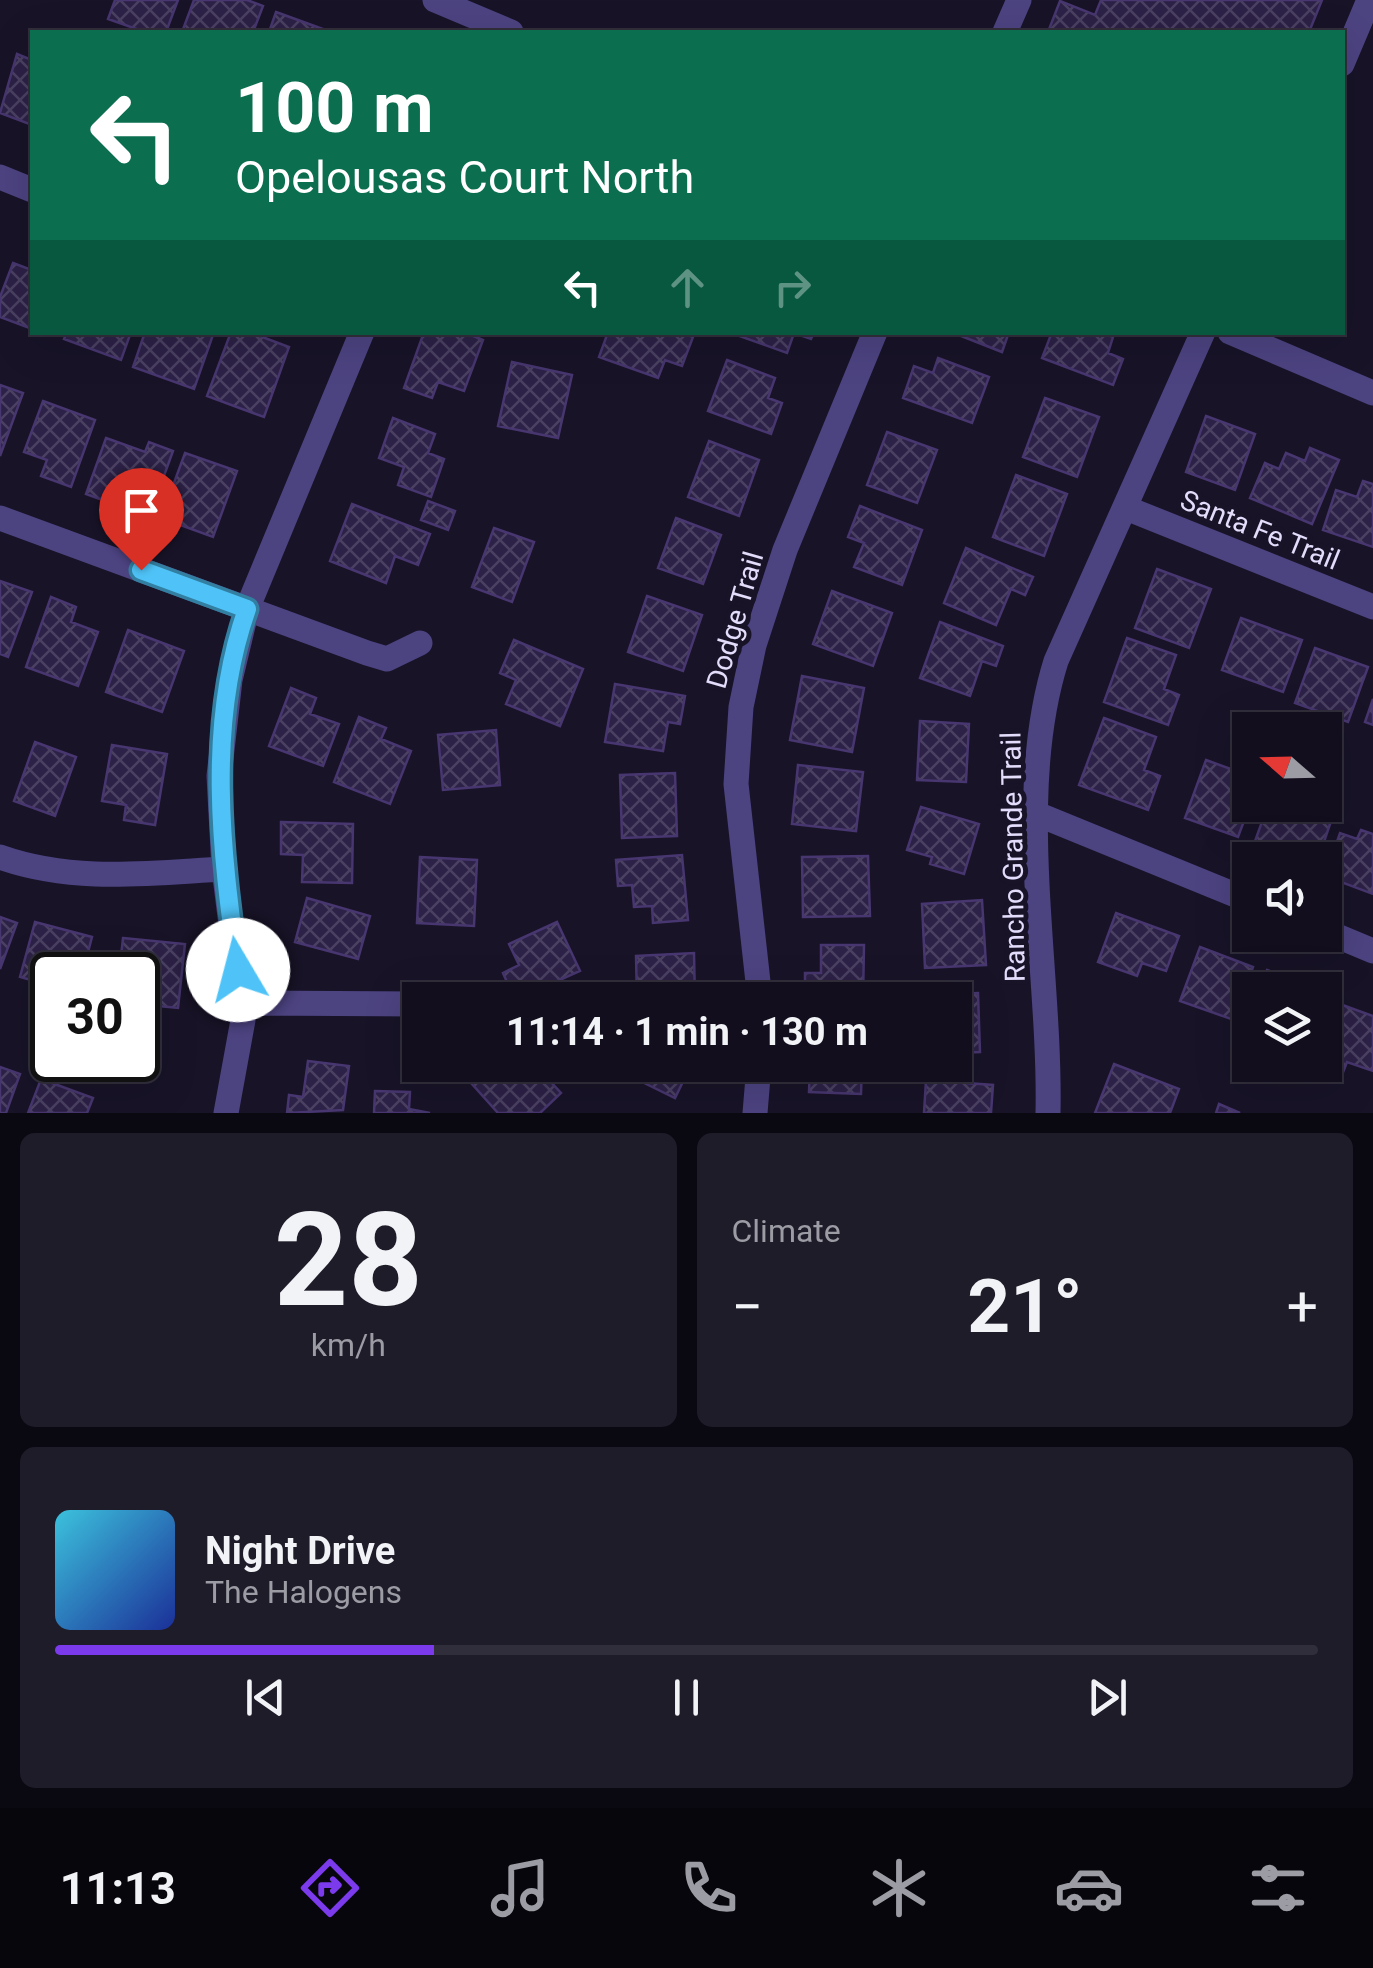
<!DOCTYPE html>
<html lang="en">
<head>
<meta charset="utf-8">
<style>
  :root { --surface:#120e1d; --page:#1f1c2a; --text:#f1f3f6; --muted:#9c9ca4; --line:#312e3b; --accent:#7c3aed }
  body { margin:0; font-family:Roboto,sans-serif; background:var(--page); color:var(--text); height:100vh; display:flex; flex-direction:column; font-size:38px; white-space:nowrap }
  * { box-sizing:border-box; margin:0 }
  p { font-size:32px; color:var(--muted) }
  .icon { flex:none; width:55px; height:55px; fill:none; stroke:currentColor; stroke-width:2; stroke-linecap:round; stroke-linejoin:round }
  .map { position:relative; height:1113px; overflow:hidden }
  .drawer { display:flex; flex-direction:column; gap:20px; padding:20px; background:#0a0810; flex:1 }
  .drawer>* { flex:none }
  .hud { position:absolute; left:30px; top:30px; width:1315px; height:305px; border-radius:0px; box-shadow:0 10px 40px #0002,0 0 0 2px var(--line); background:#0b6e4f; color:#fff; overflow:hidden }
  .needle { width:65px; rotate:290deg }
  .tools { position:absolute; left:1232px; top:712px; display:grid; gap:20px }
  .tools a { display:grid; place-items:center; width:110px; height:110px; border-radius:0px; background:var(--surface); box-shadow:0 10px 40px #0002,0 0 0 2px var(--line); font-size:50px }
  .speed { position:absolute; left:30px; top:952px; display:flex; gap:20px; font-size:50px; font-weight:700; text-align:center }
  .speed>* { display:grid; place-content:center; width:130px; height:130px; border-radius:50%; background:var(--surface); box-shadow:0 10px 40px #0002,0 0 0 2px var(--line); line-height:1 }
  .speed .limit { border:5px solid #111; border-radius:15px; background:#fff; color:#111 }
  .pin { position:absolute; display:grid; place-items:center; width:85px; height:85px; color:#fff; margin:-102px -42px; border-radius:50% 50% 50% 0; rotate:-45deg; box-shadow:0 0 10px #0007 }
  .pin .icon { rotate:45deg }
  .me { position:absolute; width:110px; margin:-55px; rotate:352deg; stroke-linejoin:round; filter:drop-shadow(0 0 8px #0008) }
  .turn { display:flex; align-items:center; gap:35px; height:210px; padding:0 40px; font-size:45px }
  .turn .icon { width:130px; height:130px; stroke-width:2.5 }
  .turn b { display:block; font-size:70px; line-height:85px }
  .lanes { display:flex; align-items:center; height:95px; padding:0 40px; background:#0003; justify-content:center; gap:50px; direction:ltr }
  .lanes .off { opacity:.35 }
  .big { font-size:75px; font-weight:700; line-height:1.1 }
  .drawer .card { flex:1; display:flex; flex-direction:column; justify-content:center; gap:15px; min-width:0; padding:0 35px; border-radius:15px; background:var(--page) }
  .drawer .dial { align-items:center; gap:0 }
  .dial b { font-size:130px; line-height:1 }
  .song { display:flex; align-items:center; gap:30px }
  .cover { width:120px; height:120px; border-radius:15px; background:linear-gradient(135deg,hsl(190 70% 55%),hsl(230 70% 35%)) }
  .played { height:10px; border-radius:5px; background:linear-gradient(90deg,var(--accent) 30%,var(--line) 30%) }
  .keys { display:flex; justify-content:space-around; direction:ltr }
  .heat { display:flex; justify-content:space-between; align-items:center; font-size:55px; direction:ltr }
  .drawer .tiles { flex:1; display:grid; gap:20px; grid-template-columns:1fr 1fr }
  .card:last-child { grid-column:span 2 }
  .trip { position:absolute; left:402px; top:982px; width:570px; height:100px; border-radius:0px; background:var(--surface); box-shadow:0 10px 40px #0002,0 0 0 2px var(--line); font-weight:700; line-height:100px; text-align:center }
  .menu { display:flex; height:160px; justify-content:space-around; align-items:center; background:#07060c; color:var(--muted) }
  .menu .icon { width:70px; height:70px }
  .menu .selected { color:var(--accent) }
  .menu b { font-size:45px; color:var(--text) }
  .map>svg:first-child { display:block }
  .building { fill:url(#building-cross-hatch); stroke:#47366f; stroke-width:2.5 }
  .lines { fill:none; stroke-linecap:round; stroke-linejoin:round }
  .minor { stroke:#4c4381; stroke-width:25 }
  .route-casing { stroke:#337fa1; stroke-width:25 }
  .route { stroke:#4fc3f7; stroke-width:18 }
  .labels { text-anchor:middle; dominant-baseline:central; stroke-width:10; stroke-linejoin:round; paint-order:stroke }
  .street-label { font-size:28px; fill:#e3ddfb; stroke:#181327 }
</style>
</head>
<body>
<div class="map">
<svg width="1373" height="1113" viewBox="0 0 1373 1113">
  <defs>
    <pattern id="building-cross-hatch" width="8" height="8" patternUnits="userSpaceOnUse" patternTransform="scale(2.5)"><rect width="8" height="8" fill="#2c2146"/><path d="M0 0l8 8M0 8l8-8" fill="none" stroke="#4a4162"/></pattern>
  </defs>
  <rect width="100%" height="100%" fill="#181327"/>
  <path class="building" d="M 115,0 L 178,0 L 166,32 L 145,32 L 108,19 Z
    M 194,0 L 247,0 L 263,6 L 253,32 L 182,32 Z
    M 1101,0 L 1322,0 L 1309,32 L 1048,32 L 1060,1 L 1095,15 Z
    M 276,12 L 331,32 L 269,32 Z
    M 17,54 L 32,60 L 32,125 L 0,113 Z
    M 13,263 L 32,270 L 32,329 L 0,317 L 0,297 Z
    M 67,332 L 131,332 L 121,360 L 64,339 Z
    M 145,332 L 214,332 L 194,389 L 133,367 Z
    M 231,332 L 249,332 L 289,347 L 264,417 L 207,396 Z
    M 424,332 L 464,332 L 483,340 L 464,391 L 438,382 L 432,398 L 404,388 Z
    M 608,332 L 680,332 L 693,337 L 682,366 L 665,360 L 658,378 L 599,357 Z
    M 814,332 L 811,339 L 794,333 L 787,353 L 734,334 Z
    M 951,332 L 1009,332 L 1002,352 Z
    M 1052,332 L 1100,332 L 1113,337 L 1108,353 L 1123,359 L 1113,385 L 1042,358 Z
    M 938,358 L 989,377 L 972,423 L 903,398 L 914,366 L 933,373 Z
    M 727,360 L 775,378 L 768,398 L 782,403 L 771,434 L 708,411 Z
    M 512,362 L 572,375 L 558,438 L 498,426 Z
    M 0,385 L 23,393 L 0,456 Z
    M 1045,398 L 1099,417 L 1077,477 L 1023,457 Z
    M 43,401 L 95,420 L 71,487 L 41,476 L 47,460 L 24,452 Z
    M 1206,416 L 1255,434 L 1235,490 L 1186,472 Z
    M 393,418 L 435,434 L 428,453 L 444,459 L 431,497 L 398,485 L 404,467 L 379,458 Z
    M 887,432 L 937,450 L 917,503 L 867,485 Z
    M 106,438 L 145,452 L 149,442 L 173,451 L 149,517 L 86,494 Z
    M 709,441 L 759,460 L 739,516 L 688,497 Z
    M 1310,448 L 1339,460 L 1312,524 L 1250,498 L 1265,463 L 1279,469 L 1286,453 L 1305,461 Z
    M 185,453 L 237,471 L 213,537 L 161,518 Z
    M 1016,475 L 1067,494 L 1044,556 L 993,537 Z
    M 1363,481 L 1373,484 L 1373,547 L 1323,530 L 1336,490 L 1357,497 Z
    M 428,501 L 455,511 L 448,530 L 421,520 Z
    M 352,504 L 430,534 L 418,565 L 395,556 L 386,583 L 330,561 Z
    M 860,506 L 922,530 L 902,585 L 854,567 L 864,543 L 848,537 Z
    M 676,518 L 721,535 L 703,584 L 658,568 Z
    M 494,528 L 534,542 L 512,602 L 472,587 Z
    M 966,548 L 1033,577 L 1025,595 L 1011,589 L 996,625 L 944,603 Z
    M 1157,569 L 1211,589 L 1189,648 L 1135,628 Z
    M 0,581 L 32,592 L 8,657 L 0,654 Z
    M 832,591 L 892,613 L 873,666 L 813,644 Z
    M 647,596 L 702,615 L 683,671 L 628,652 Z
    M 51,597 L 76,607 L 71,622 L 98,632 L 78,686 L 26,667 Z
    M 1241,618 L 1302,640 L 1283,692 L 1222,670 Z
    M 940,622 L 1003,646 L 996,666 L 982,661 L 970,696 L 920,678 Z
    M 128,630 L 184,651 L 162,712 L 106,692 Z
    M 1127,638 L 1176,655 L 1164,689 L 1179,695 L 1168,725 L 1104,702 Z
    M 514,640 L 583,669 L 560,726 L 506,704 L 516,680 L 500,673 Z
    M 1315,648 L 1368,667 L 1348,722 L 1295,703 Z
    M 802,676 L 864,688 L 852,752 L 790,740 Z
    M 615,684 L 685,696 L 680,724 L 668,722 L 663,751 L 605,742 Z
    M 291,688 L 316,698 L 310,714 L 339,724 L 323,766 L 269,746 Z
    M 1373,699 L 1373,725 L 1365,722 Z
    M 359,717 L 386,728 L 381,739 L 411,751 L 390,804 L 334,782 Z
    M 1104,718 L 1156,737 L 1144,770 L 1160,776 L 1148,810 L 1079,785 Z
    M 920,721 L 969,724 L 966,782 L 917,780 Z
    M 496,730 L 500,785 L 443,790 L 438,735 Z
    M 35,742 L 76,757 L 55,816 L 14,801 Z
    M 112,745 L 167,754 L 155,825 L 124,820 L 126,805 L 102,801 Z
    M 1206,760 L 1250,776 L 1250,805 L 1238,837 L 1185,818 Z
    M 798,765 L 863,772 L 856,831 L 792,824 Z
    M 675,773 L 677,836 L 622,838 L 620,775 Z
    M 1268,805 L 1315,805 L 1334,812 L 1318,860 L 1300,860 L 1254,844 Z
    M 921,807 L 979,824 L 964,874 L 930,864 L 932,857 L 907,850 Z
    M 281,822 L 353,824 L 352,883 L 302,882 L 303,855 L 281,854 Z
    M 1361,830 L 1373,834 L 1373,894 L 1325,876 L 1340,833 L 1357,839 Z
    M 682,855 L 688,920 L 653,923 L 652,906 L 634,907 L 632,885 L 618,886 L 616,860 Z
    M 868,856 L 870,916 L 803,917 L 802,857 Z
    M 420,857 L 477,860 L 474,926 L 417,923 Z
    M 307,898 L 370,916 L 358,959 L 295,942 Z
    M 982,900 L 986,965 L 925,968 L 922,904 Z
    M 1116,913 L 1179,936 L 1166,971 L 1142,963 L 1137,976 L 1098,962 Z
    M 0,917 L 17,923 L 0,969 Z
    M 35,922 L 92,937 L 82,975 L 52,975 L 52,986 L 20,977 Z
    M 557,922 L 580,971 L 515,1000 L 503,973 L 519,965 L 509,944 Z
    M 123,938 L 185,944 L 178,1008 L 138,1004 L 138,975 L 119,975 Z
    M 821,945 L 864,945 L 863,1000 L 805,1000 L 805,973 L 821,973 Z
    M 1200,947 L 1253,967 L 1234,1020 L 1180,1001 Z
    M 694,953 L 695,1000 L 637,1000 L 636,956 Z
    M 1267,970 L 1322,990 L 1260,990 Z
    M 978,993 L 980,1052 L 955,1053 L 955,1000 L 926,1000 L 926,995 Z
    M 1337,1003 L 1373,1016 L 1373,1071 L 1347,1062 L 1342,1075 L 1315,1065 L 1325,1065 L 1325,1037 Z
    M 308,1061 L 349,1066 L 343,1110 L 287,1113 L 289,1095 L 303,1097 Z
    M 1114,1064 L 1179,1089 L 1170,1113 L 1095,1113 Z
    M 492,1065 L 535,1065 L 561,1093 L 540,1113 L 498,1113 L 472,1084 Z
    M 642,1065 L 691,1065 L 675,1098 L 636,1079 Z
    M 810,1065 L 862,1065 L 861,1094 L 809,1092 Z
    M 0,1067 L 20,1074 L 6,1113 L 0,1113 Z
    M 41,1079 L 93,1098 L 87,1113 L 28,1113 Z
    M 926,1080 L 993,1085 L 991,1113 L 924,1113 Z
    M 375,1091 L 410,1092 L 409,1109 L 430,1113 L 374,1113 Z
    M 1219,1104 L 1240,1113 L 1216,1113 Z"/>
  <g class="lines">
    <path class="minor" d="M 435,0 L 511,32
      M 1005,32 L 1019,0
      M 1342,64 L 1369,0
      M 0,177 L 32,190
      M 1230,332 L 1373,393
      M 1126,508 L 1373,607
      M 0,518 L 367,653 L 387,659 L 420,643
      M 1037,814 L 1250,901
      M 0,857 C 73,883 149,873 224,869
      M 1325,931 L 1373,951
      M 760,1000 L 736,784 L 741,707 L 754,645 L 785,550 L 875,332
      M 243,1003 L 420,1004
      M 226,1113 L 243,1020 L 224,869 L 219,776 L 230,680 L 247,609 L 362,332
      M 755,1113 L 759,1065
      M 1048,1113 C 1051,969 1013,798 1056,661 L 1203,332"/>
  </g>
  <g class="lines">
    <g class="route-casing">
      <path id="route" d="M 141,570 L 247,609 C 206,725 221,851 238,970"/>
    </g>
    <use href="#route" class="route"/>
  </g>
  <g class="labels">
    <g class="street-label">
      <text transform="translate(1260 530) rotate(22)">Santa Fe Trail</text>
      <text transform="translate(735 620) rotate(-74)">Dodge Trail</text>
      <text transform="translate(1013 857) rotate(-91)">Rancho Grande Trail</text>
    </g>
  </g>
</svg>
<div class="tools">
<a><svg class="needle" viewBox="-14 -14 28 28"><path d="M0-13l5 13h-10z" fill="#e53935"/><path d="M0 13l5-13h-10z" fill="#9c9ca4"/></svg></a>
<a><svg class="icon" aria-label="sound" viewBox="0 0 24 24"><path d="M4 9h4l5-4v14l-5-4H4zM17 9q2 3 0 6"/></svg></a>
<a><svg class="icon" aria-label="layers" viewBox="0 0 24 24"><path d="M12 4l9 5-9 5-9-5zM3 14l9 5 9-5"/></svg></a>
</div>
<div class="speed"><div class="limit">30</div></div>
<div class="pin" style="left:141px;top:570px;background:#d93025"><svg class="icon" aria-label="arrive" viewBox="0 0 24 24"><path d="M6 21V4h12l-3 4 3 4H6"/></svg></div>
<svg class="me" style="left:238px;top:970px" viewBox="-20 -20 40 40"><circle r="19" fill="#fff"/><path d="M0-13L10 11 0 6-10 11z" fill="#4fc3f7"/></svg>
<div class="trip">11:14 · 1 min · 130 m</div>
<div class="hud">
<div class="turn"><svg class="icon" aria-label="left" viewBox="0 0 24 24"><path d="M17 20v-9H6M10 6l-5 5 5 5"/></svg><div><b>100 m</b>Opelousas Court North</div></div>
<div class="lanes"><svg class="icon" aria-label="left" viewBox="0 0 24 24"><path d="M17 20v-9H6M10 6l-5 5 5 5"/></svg><svg class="icon off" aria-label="ahead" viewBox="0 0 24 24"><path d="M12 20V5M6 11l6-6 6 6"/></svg><svg class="icon off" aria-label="right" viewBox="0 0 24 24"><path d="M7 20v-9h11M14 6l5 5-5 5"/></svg></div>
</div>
</div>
<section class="drawer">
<div class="tiles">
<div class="card dial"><b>28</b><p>km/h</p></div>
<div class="card"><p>Climate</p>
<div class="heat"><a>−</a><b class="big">21°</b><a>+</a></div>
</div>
<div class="card">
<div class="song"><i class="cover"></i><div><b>Night Drive</b><p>The Halogens</p></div></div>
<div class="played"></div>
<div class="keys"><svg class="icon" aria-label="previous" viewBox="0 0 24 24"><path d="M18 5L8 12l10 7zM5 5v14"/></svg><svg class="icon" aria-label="pause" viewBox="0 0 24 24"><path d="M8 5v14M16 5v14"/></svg><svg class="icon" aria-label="next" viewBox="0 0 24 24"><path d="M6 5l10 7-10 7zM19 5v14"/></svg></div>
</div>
</div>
</section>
<nav class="menu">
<b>11:13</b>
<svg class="icon selected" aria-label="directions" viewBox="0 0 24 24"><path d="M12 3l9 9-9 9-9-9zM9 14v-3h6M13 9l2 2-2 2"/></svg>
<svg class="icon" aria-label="music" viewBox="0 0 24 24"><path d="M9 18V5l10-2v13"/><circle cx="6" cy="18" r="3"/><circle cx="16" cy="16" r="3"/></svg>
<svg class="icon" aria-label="phone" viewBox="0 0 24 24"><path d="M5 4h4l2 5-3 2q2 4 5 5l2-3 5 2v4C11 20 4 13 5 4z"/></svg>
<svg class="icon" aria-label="climate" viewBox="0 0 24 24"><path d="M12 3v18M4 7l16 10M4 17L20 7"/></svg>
<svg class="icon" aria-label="car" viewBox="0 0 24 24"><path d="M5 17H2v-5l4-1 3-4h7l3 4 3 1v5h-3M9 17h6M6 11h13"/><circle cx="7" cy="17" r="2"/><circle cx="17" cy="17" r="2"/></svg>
<svg class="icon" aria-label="filters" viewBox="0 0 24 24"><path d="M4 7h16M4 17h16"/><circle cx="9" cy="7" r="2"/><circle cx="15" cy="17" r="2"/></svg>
</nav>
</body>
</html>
